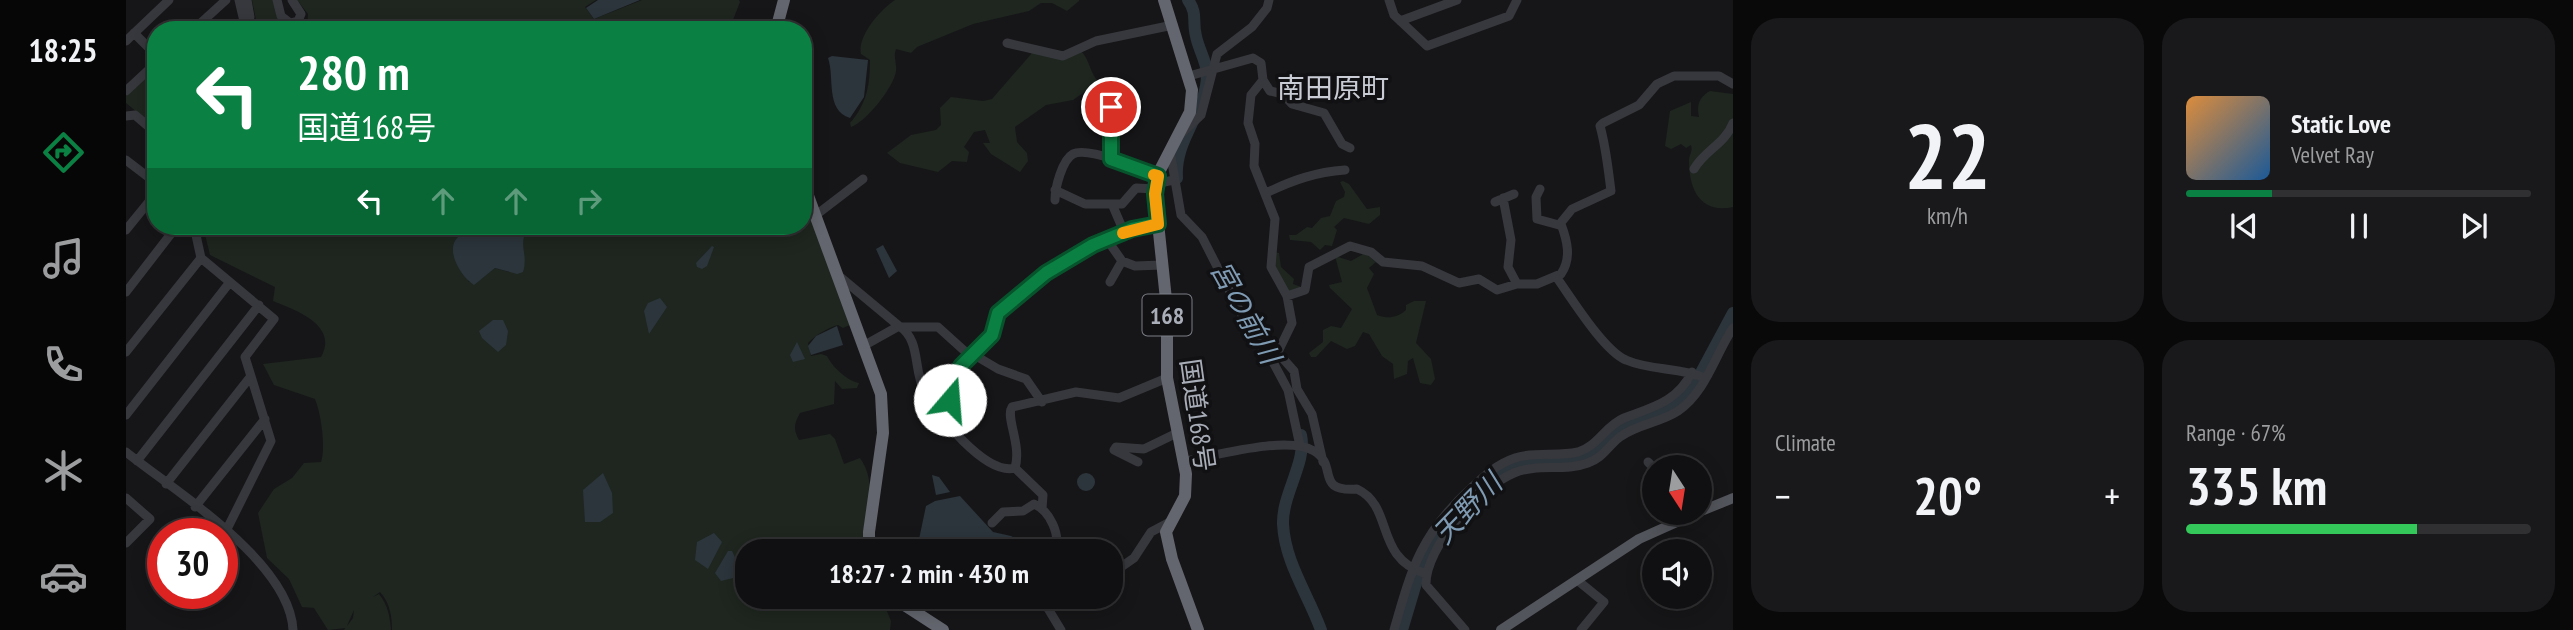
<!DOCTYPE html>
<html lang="en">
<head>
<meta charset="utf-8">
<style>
  :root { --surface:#101012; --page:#19191b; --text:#f1f3f6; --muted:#9c9d9f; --line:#303032; --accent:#0b8043 }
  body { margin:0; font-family:"PT Sans Narrow","Noto Sans JP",sans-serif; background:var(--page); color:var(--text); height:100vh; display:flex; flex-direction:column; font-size:26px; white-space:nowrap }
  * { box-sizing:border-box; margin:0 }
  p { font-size:23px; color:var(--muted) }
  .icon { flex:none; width:38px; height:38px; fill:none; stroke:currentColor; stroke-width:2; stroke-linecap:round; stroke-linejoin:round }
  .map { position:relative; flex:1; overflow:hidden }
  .side { display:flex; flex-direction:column; gap:18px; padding:18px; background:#09090a; width:840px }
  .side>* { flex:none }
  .top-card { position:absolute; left:21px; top:21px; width:665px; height:214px; border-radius:28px; box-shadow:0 4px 18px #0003,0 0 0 2px var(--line); background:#0b8043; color:#fff; overflow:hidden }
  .needle { width:46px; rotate:168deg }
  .buttons { position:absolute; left:1516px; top:455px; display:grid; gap:14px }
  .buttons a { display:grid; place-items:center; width:70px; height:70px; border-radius:50%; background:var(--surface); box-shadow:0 4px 18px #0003,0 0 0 2px var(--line); font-size:35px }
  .speed { position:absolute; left:21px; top:518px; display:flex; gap:14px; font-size:35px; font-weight:700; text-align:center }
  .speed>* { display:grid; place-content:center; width:91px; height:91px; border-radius:50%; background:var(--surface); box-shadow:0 4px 18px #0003,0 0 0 2px var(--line); line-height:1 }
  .speed .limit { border:10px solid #d22; background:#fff; color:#111 }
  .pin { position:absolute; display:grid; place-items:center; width:60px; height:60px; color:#fff; margin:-30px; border:4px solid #fff; border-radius:50%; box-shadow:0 2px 7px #0007 }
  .me { position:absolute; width:77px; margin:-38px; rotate:18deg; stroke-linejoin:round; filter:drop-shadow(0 0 5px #0008) }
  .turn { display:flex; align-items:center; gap:24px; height:147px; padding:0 35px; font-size:32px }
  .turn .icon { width:91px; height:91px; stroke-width:2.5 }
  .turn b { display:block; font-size:49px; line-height:60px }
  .lanes { display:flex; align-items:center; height:66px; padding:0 35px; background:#0003; justify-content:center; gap:35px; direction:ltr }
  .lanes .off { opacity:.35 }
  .big { font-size:52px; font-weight:600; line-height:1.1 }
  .side .widget { flex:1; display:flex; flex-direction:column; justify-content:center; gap:10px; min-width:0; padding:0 24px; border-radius:28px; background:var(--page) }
  .side .dial { align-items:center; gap:0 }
  .dial b { font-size:91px; line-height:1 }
  .song { display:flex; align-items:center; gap:21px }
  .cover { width:84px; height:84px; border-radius:10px; background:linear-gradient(135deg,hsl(30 70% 55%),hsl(210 70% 35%)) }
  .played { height:7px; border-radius:4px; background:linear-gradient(90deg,var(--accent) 25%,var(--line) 25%) }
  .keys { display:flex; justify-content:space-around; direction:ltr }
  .heat { display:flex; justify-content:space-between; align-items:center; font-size:38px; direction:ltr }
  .charge { height:10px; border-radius:5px; background:linear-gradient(90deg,#34c759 67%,var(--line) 0) }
  .side .tiles { flex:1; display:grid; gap:18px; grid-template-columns:repeat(2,1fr) }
  .trip { position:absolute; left:609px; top:539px; width:388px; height:70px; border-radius:28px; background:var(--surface); box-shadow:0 4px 18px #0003,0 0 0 2px var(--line); font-weight:600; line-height:70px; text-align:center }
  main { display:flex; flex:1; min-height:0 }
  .tab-bar { display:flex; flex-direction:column; width:126px; justify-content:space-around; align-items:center; background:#060607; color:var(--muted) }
  .tab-bar .icon { width:49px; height:49px }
  .tab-bar .active { color:var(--accent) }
  .tab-bar b { font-size:32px; color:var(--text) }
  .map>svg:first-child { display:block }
  .green { fill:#1e261f }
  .water { fill:#2c353c }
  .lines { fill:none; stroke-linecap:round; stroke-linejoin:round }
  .river { stroke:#2c353c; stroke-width:12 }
  .minor { stroke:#37383d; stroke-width:9 }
  .major { stroke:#53555c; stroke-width:10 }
  .highway { stroke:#63666e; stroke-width:12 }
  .route-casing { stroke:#07532c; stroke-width:18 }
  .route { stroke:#0b8043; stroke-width:12 }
  .slow { stroke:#f59e0b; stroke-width:12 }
  .labels { text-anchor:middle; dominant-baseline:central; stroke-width:7; stroke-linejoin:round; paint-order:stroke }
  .shield { fill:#111113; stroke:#7b7e86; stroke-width:2 }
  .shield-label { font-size:24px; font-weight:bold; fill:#a8adb8 }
  .street-label { font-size:26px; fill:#a8adb8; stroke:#111113 }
  .neighbourhood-label { font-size:28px; fill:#c9ccd4; stroke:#111113 }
  .water-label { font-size:28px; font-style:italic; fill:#7f9bb3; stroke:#111113 }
</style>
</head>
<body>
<main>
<nav class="tab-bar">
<b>18:25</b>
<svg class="icon active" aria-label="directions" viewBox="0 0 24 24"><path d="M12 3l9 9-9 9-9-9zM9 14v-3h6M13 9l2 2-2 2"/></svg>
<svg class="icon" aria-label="music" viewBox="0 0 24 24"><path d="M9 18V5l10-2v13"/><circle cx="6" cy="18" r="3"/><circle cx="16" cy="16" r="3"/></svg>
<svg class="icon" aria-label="phone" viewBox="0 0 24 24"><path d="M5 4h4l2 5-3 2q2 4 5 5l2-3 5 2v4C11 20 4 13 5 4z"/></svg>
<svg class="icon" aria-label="climate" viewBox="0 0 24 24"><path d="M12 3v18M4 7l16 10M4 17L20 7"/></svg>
<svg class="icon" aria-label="car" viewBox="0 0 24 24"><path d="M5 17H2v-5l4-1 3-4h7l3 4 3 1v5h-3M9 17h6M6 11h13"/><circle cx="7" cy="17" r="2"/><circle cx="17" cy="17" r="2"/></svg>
</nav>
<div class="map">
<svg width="1607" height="630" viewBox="0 0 1607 630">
  <rect width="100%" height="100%" fill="#161618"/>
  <path class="green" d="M 126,0 L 148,0 L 153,21 L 169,30 L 132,30 Z
    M 171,0 L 470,0 L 459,7 L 468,19 L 516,0 L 613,0 L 614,2 L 603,30 L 181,30 L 182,14 Z
    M 769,0 L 953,0 L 953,1 L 941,11 L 926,3 L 915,3 L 903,11 L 847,24 L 791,47 L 785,53 L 770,49 C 767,57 771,63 770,71 C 768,87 740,122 725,127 L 724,123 C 741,104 744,84 744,60 L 735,54 C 731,36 755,9 769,0 Z
    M 956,52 C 964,61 964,74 973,82 L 947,100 L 920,105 L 889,127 L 891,142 L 901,153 L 902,161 L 894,172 L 865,154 L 857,143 L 864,143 L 859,130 L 848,132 L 838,147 L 843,152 L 841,162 L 826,161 L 812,172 L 774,163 L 761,153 L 785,135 L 810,130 L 815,125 L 814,108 L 825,97 L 857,101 L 866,99 L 906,53 Z
    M 30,69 L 30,128 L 0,103 L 0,96 Z
    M 1584,91 L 1607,94 L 1607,207 C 1574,214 1563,189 1563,161 C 1563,154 1567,152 1565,145 L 1560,148 L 1555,144 L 1545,149 L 1539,146 L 1544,111 L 1565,102 L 1565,116 L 1573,117 C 1570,105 1574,96 1584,91 Z
    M 1217,181 L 1223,184 L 1241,209 L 1254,207 L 1254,215 L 1243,224 L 1218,218 L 1208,227 L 1211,230 L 1206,246 L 1199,245 L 1194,250 L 1185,242 L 1164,240 L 1163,235 L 1170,235 L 1181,227 L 1186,228 L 1195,218 L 1204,216 L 1210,201 L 1218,197 L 1219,192 L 1214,182 Z
    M 677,198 L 724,325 L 717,328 L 712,325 C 701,328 690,335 682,343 L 685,356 L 695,354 L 701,356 C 707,368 722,381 733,383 L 731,388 L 716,389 L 709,381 L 708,404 L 674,413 C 668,424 667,429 673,440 L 704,434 L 709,439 L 718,464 L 734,458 C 753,484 740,522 737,551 L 621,551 L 621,597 L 755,597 L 765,621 L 764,630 L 266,630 C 266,616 264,603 254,592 L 247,597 L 253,594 C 262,605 264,617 265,630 L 218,630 L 227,618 L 228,610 L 220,628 L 202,630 L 188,608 L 176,607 L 163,579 L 141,558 L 132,513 L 148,489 L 166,478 L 178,463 L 195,462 C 200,448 195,413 189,399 L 148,385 L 137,364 L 195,357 C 213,325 169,310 147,301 L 149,287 L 84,255 L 77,226 L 352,226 C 346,231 336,233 332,238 C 320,253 336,270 343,282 L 355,279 L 369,268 L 383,272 L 399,264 L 395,241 L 402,226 L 677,226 Z
    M 1148,252 L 1153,253 L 1155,267 L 1168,279 L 1167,284 L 1178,288 L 1161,292 L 1147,269 Z
    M 1239,253 L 1250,262 L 1243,268 L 1248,274 L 1241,288 L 1251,315 C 1262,319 1271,318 1280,310 L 1280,305 L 1288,301 L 1300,301 L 1290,343 L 1305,359 L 1309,379 L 1305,385 L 1294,383 L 1287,358 L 1282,361 L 1281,374 L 1268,379 L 1267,364 L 1256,356 L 1243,334 L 1237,332 L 1229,346 L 1221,349 L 1205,341 L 1190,357 L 1185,357 L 1183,353 L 1197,342 L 1197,330 L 1205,326 L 1215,328 L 1226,309 L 1204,288 L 1203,285 L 1216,282 L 1209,256 L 1225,261 Z"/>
  <path class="water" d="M 472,0 L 514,0 L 468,19 L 460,8 Z
    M 706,56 L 742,60 L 738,97 L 724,118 C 699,110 709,78 702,58 Z
    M 352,226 L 402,226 C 391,248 403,253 397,272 L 391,274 L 369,268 L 348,285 C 336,278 318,250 332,237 C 337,232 346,231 352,226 Z
    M 757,245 L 771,271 L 763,278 L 750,249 Z
    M 586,246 L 588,247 L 581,266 L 576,269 L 571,267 L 570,263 Z
    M 534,298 L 541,307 L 523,334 L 518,311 L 522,303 Z
    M 367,320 L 377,320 L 382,331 L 380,345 L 372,352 L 356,338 L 353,331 Z
    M 711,326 L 717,345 L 685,355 L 682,346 L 690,336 Z
    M 671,342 L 679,359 L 667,362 L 664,355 Z
    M 477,473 L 486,493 L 487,513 L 474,522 L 459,522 L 457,490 Z
    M951 482a9 9 0 1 1 18 0a9 9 0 1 1-18 0Z
    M 806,475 L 813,477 L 824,492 L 810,495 Z
    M 834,496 L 867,532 L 885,536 L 905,547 L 905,551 L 794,551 L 792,544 L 800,506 L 809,501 Z
    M 588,533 L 596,542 L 582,569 L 569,560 L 571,542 Z
    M 602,551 L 606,551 L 614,568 L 607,578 L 595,581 L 589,573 Z
    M 841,597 L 882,597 L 871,611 Z"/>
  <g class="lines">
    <path class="river" d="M 1051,178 C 1048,138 1082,111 1081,73 C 1080,60 1072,48 1070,36 C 1066,21 1072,14 1062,0
      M 1175,435 C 1181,462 1156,494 1157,524 C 1159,563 1182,594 1195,630
      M 1276,630 L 1299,553 L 1316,526 L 1342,498 L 1379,469 L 1412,459 L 1460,457 L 1497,426 L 1547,407 L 1560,397 L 1570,382 L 1607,313"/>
    <path class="minor" d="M 113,0 L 120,30
      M 151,0 L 155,16 L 164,23 L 172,21 L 175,14 L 166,0
      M 1263,0 L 1268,15 L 1301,46 L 1383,16 L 1391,0
      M 1274,21 L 1331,0
      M 121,28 L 124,17 L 121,0
      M 67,30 L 100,0
      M 8,33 L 30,55
      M 0,41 L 43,0
      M 881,43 L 937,56 L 970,41 L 1047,25
      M 1063,76 L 1127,58 L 1135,63 L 1137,80 L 1125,95 L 1122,123 L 1129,144 L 1128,166 L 1149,219 L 1145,267 L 1161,296 L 1166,323 L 1147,362 L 1162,390 L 1174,446
      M 1137,80 L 1144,91 L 1157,94 L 1166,104 L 1198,113 L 1216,144 L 1224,148
      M 0,91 L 30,63
      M 985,107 L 985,159
      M 0,116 L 9,115 L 30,133
      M 1056,133 L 1075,115 L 1091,54 L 1126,27 L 1141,8 L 1143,0
      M 1044,151 L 1055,215 L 1076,237 L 1125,333 L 1147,362
      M 0,160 L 30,183
      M 1568,169 C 1579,150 1599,144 1607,123
      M 1414,189 L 1410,197 L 1411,219 L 1433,225 L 1446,209 L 1485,191 C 1482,168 1480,147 1474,126 L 1477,123 L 1513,105 L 1531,84 L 1548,76 L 1593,76 L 1607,84
      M 929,190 L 959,204 L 996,204 L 1010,188 L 1029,189 L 1038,182 L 1048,180
      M 1140,193 C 1167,180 1190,172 1219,170
      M 1377,198 L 1385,240 L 1382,267 L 1391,284 L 1411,284 L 1435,274 C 1446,258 1441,240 1435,224
      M 929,200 C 929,188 936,160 947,154 C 961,146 1017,169 1032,176
      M 1369,202 L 1388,194
      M 986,204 L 998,232
      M 690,215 L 737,179
      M 68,226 L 75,258 L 148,319 L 119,357 L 145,441 L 100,531
      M 0,230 L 30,193
      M 982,241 L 996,261
      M 713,276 L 773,326
      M 1431,278 C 1446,299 1478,351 1500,360 C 1525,371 1554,367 1579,378
      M 984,282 L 996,261 L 1009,266 L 1036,265
      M 0,292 L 51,226
      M 1161,296 L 1179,290 L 1183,267 L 1224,246 L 1245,252 L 1257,262 L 1296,266 L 1333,283 L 1353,279 L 1371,290 L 1391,284
      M 775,327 L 812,327 L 843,355
      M 739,345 L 773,326 C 795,340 787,369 798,390 C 810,414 860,476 889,468 L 917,495 L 916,509
      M 0,352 L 75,258
      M 845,353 L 872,369 L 900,379 L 916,402
      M 1152,353 L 1168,371 L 1171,389 L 1186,414 L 1197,462
      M 0,415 L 104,282
      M 818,416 L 835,366 L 866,335 L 872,313 L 920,273 L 967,245 L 1006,229 L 1032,224
      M 0,452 C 50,492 164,562 167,630
      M 11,461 L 133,305
      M 1059,461 C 1089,456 1161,435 1188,451 C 1213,466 1188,492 1231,489 C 1269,507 1247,557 1300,574
      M 1012,462 L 988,450 L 990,447 L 1018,449 L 1053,432
      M 1522,462 L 1528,468
      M 889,468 C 896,445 879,417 886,407 L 950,392 L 993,398 L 1041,378
      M 40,484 L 125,376
      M 0,498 L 24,519 L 0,543
      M 69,507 L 139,419
      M 866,523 L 877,512 L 897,511 L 908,504 C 924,511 935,535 929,551
      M 985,574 L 1008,558 L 1025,532 L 1042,523
      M 1451,580 L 1478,602 L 1455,630
      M 915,597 L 935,630
      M 1268,630 C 1286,567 1295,534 1345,488 C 1358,476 1371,464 1389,458 C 1409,451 1431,457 1452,452 C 1472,446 1479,426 1498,418 C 1527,407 1551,402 1566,372
      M 1339,630 L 1300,585 C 1299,547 1354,487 1388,473 C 1412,463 1438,472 1462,463 C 1477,458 1482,446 1494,437 C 1511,424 1534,423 1552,411 C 1580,392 1589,355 1607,328"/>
    <path class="major" d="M 1573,512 L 1607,498
      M 1375,630 L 1513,539 L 1571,513"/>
    <path class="highway" d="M 1038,0 L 1066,90 L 1064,112 L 1032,174 L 1029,194 L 1041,309 L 1041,378 L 1060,474 L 1059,496 L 1040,532 L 1046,559 L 1072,630
      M 650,30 L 658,0
      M 677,182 L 755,394 L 757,433 L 743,532 L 743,551
      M 766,597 L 817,630"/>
  </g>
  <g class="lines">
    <g class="route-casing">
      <path id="route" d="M 824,400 L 835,366 L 866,335 L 872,313 L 920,273 L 967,245 L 1006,229 L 1032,224 L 1029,194 L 1032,176 L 985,159 L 985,107"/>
    </g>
    <use href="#route" class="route"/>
    <path class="slow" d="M 997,233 L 1032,224 L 1029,194 L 1032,176 L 1028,175"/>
  </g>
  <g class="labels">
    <rect class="shield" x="1016.5" y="294.5" width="49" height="41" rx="5"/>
    <g class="shield-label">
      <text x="1041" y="315">168</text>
    </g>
    <g class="street-label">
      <text transform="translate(1072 415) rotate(82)">国道168号</text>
    </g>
    <g class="neighbourhood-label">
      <text x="1207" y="87">南田原町</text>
    </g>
    <g class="water-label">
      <text transform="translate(1120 312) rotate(61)">宮の前川</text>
      <text transform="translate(1341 508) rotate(-46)">天野川</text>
    </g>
  </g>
</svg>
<div class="buttons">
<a><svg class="needle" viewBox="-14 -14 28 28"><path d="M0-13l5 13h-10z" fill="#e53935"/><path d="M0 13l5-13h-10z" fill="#9c9d9f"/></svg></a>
<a><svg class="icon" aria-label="sound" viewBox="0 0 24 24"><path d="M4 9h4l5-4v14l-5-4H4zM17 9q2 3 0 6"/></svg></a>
</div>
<div class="speed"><div class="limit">30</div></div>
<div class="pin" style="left:985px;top:107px;background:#d93025"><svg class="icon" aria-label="arrive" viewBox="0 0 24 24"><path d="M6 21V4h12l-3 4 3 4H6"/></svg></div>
<svg class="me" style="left:824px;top:400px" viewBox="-20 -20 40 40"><circle r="19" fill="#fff"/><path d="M0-13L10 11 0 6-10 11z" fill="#0b8043"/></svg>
<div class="trip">18:27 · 2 min · 430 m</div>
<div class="top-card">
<div class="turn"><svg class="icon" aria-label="left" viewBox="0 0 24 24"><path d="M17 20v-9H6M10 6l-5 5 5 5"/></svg><div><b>280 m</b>国道168号</div></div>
<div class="lanes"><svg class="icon" aria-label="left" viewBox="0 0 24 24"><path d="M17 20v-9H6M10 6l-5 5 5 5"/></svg><svg class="icon off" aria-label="ahead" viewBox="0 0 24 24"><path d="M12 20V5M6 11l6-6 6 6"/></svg><svg class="icon off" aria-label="ahead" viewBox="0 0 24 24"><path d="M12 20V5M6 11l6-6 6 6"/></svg><svg class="icon off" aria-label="right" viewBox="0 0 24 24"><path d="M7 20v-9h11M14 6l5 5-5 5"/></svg></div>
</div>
</div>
<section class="side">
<div class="tiles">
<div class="widget dial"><b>22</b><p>km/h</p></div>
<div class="widget">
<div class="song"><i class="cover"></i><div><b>Static Love</b><p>Velvet Ray</p></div></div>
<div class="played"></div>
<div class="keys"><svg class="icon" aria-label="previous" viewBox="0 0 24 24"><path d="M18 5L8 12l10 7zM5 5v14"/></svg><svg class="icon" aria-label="pause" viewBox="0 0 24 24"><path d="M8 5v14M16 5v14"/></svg><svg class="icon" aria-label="next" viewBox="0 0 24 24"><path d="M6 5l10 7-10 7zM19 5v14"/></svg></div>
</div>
<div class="widget"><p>Climate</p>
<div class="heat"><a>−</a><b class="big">20°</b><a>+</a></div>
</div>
<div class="widget"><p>Range · 67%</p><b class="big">335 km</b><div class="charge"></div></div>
</div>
</section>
</main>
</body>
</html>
